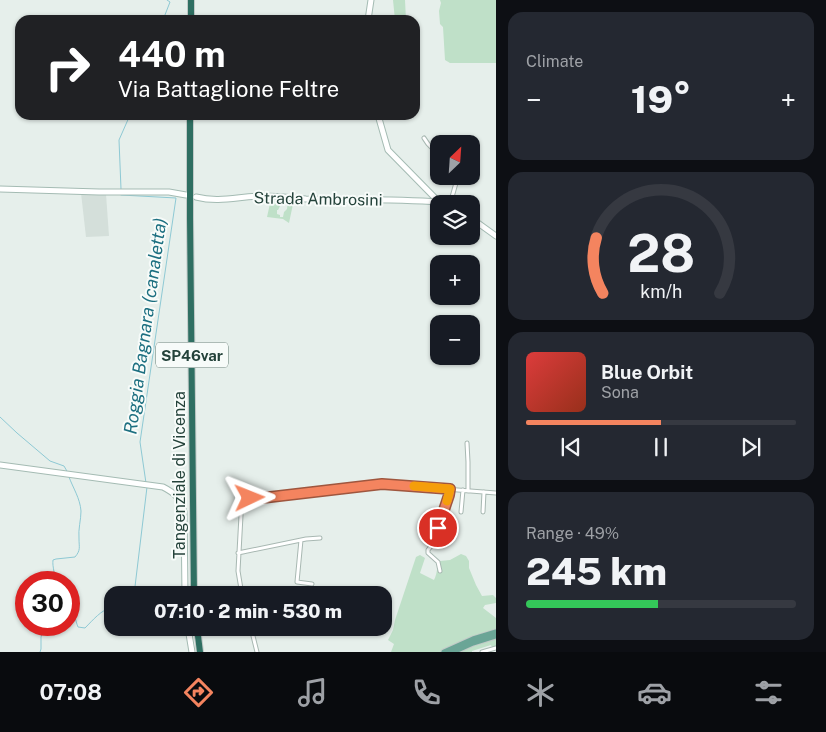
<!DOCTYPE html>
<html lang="en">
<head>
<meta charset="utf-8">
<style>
  :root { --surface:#171b24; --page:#242831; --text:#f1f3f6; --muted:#9ea1a6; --line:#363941; --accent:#f4845f }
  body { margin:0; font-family:"Public Sans",sans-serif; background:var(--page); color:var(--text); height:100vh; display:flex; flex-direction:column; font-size:19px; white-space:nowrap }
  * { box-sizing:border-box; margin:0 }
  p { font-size:16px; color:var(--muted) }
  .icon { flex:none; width:28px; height:28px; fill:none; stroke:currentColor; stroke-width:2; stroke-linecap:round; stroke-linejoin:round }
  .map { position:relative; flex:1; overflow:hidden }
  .drawer { display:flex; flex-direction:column; gap:12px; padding:12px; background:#0d0f14; width:330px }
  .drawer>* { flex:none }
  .top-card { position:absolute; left:15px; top:15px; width:405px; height:105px; border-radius:15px; box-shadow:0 1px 4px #0004; background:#202124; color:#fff; overflow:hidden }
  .needle { width:32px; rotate:25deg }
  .buttons { position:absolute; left:430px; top:135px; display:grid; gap:10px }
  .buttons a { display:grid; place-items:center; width:50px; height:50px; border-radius:10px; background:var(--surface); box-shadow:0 1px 4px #0004; font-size:25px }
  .speed { position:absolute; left:15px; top:571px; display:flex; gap:10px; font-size:25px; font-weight:700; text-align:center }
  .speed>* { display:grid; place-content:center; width:65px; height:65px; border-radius:50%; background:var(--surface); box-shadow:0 1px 4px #0004; line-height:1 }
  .speed .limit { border:8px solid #d22; background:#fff; color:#111 }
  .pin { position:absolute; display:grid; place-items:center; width:42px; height:42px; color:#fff; margin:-21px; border:2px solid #fff; border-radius:50%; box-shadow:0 1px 5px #0007 }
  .me { position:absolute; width:55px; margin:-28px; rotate:88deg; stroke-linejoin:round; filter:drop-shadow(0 0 4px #0008) }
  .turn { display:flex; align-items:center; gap:18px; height:105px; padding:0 20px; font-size:22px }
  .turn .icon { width:65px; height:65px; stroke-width:2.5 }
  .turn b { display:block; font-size:35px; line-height:42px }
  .big { font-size:38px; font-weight:800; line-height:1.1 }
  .drawer .tile { flex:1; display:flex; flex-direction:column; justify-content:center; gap:8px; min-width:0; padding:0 18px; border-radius:15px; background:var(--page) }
  .drawer .dial { align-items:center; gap:0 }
  .dial svg { height:130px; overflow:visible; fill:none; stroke:var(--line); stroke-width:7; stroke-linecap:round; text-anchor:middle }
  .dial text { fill:var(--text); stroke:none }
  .song { display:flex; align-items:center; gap:15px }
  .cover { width:60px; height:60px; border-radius:8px; background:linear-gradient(135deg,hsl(0 70% 55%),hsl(10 70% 35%)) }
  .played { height:5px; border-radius:2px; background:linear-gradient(90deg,var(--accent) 50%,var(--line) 50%) }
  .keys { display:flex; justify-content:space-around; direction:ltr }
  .heat { display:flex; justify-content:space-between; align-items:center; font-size:28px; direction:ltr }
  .charge { height:8px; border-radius:4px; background:linear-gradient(90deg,#34c759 49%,var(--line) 0) }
  .trip { position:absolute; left:104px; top:586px; width:288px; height:50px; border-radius:15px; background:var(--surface); box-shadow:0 1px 4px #0004; font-weight:800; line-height:50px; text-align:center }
  .menu { display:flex; height:80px; justify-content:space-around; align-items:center; background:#090b0e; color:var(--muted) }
  .menu .icon { width:35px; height:35px }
  .menu .on { color:var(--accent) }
  .menu b { font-size:22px; color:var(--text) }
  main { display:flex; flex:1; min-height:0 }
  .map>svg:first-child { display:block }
  .built { fill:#d4dfda }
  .green { fill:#bfe0c8 }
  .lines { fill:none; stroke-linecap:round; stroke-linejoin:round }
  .stream { stroke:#8ec9d4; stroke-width:1 }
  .street-casing { stroke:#a8b8b2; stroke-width:5 }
  .secondary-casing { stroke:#a4bbb3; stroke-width:7 }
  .primary-casing { stroke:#c2cac8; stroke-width:7 }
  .highway-casing { stroke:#c2cac8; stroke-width:8 }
  .street { stroke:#fff; stroke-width:3 }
  .secondary { stroke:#fff; stroke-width:5 }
  .primary { stroke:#6aa596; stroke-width:5 }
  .highway { stroke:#2f6f62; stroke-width:6 }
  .route-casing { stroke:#9f563e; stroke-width:12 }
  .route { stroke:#f4845f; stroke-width:9 }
  .slow { stroke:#f59e0b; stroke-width:9 }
  .labels { text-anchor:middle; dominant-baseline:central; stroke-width:4; stroke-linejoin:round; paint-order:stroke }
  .shield { fill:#f7fbf9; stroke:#637a73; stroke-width:1 }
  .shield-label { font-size:15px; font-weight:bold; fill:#24423a }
  .street-label { font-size:16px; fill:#24423a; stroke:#f7fbf9 }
  .water-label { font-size:18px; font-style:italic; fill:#1c6f80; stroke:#f7fbf9 }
</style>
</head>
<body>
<main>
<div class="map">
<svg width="496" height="652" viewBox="0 0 496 652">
  <rect width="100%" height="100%" fill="#e6efeb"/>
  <path class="built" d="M 81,193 L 106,194 L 109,236 L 86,237 Z"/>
  <path class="green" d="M 393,0 L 405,0 L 406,20 L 395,20 Z
    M 440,0 L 496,0 L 496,63 L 450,63 L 445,60 L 443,27 L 440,24 L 439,11 L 441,3 Z
    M 271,199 L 285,200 L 280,206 L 278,210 L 277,210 L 277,214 L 280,215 L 280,217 L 283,217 L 284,212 L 287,209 L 288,200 L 294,200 L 292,201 L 292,203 L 293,204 L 289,223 L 283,219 L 267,217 Z
    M 461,554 L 466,556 L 469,561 L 469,568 L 476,585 L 482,596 L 493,595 L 496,598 L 496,603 L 485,605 L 483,608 L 496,618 L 496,632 L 444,652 L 391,652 L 394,644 L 388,640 L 393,630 L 395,620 L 416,557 L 420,555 L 425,558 L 420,573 L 434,580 C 438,572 436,568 440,561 L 450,560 Z
    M 496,638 L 496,646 L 492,647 L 491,645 L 472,651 L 472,652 L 459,652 L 480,643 Z"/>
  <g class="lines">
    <path class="stream" d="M 163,20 L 170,2 L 167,0
      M 121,189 L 119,140 L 130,115
      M 121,195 L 176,198 L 140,442 L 146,483
      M 0,417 L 17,433 L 50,461 L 64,466 L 68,473
      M 54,582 C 56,575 52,567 53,560 L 56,559 L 75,557 C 81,550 79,547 79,539 C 78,529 81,520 81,511 C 80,498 73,488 69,477
      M 134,595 L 147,487
      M 69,603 C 74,608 75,620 78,627 L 85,628 C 93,620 101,610 112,607
      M 40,652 L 41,649 L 41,637 L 45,625"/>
    <g class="street-casing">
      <path id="street" d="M 424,138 L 428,144 L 439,155
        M 450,204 L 458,176
        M 467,443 L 468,462 L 468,491
        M 237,496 L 262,498 L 382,484 L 496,493
        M 242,497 L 238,571 L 242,595
        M 461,512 L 463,490
        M 483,512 L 484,492
        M 301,540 L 297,582 L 312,584
        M 238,553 L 306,539 L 320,538
        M 440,571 L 438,562 L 428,553 L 428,550 L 432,545 L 449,495 L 450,489
        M 251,628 L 257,652
        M 482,652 L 496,648"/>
    </g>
    <g class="secondary-casing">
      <path id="secondary" d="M 368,20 L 371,0
        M 378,115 L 388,150 L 439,202
        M 0,189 L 99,192 L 169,192 L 186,195
        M 196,197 C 220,203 240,196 264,196 C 278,196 292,198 306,199 C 350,200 395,199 439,202
        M 471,218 L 496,236
        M 0,465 L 163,487 C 175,493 181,499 184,512 L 185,595
        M 188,628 L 192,652"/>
    </g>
    <g class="primary-casing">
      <path id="primary" d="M 444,652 L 473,639 L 496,632
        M 453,652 L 473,643 L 496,636"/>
    </g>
    <g class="highway-casing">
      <path id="highway" d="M 191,20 L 191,0
        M 190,115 L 190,218 L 194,595
        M 197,628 L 200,652"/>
    </g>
    <use href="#street" class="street"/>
    <use href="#secondary" class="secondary"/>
    <use href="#primary" class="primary"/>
    <use href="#highway" class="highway"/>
  </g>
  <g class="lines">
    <g class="route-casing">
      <path id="route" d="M 250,498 L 262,498 L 382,484 L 450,489 L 449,495 L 438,528"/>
    </g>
    <use href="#route" class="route"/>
    <path class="slow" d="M 414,486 L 450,489 L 447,501"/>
  </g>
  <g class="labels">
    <rect class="shield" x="156" y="342.5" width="72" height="25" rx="4"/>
    <g class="shield-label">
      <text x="192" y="355">SP46var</text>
    </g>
    <g class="street-label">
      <text transform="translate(318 199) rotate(1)">Strada Ambrosini</text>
      <text transform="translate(179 475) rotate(-90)">Tangenziale di Vicenza</text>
    </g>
    <g class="water-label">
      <text transform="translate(145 326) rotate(-82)">Roggia Bagnara (canaletta)</text>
    </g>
  </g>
</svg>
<div class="buttons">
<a><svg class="needle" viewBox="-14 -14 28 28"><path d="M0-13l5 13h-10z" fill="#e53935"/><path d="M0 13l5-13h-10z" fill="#9ea1a6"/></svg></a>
<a><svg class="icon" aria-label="layers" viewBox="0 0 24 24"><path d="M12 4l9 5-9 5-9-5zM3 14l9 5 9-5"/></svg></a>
<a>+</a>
<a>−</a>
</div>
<div class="speed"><div class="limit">30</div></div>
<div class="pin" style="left:438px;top:528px;background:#d93025"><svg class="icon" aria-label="arrive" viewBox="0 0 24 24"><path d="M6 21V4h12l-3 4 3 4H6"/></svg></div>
<svg class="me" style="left:250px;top:498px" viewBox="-20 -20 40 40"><path d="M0-17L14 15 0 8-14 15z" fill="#f4845f" stroke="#fff" stroke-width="4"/></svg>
<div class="trip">07:10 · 2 min · 530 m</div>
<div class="top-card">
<div class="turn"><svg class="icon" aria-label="right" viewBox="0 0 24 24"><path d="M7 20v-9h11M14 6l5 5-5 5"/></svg><div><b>440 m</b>Via Battaglione Feltre</div></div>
</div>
</div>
<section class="drawer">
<div class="tile"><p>Climate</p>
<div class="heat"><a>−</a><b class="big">19°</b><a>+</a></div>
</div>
<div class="tile dial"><svg viewBox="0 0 100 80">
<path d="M14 69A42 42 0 1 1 86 69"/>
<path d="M14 69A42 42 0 0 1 10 35" stroke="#f4845f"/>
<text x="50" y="56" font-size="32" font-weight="700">28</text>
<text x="50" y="72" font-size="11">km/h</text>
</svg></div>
<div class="tile">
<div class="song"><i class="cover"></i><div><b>Blue Orbit</b><p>Sona</p></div></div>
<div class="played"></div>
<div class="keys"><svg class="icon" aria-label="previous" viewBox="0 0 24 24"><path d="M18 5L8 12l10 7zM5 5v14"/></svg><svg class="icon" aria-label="pause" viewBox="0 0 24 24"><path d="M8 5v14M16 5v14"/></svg><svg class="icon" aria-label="next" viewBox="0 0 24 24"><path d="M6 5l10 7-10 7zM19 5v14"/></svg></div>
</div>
<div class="tile"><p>Range · 49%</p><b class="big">245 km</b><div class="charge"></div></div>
</section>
</main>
<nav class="menu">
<b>07:08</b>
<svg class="icon on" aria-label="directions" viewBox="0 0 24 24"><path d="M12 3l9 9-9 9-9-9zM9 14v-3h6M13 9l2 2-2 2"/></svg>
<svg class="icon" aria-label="music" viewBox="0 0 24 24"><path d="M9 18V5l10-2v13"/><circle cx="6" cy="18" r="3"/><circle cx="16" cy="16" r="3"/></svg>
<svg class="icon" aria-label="phone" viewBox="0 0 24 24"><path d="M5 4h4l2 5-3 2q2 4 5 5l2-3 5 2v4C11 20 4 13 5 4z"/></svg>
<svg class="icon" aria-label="climate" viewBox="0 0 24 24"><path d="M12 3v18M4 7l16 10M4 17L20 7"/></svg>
<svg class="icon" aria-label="car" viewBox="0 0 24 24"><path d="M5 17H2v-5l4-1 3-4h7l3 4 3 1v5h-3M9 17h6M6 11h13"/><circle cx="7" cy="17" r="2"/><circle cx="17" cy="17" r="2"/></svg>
<svg class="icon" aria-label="filters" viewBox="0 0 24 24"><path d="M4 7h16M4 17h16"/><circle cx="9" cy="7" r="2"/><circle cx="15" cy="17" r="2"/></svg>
</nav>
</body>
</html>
